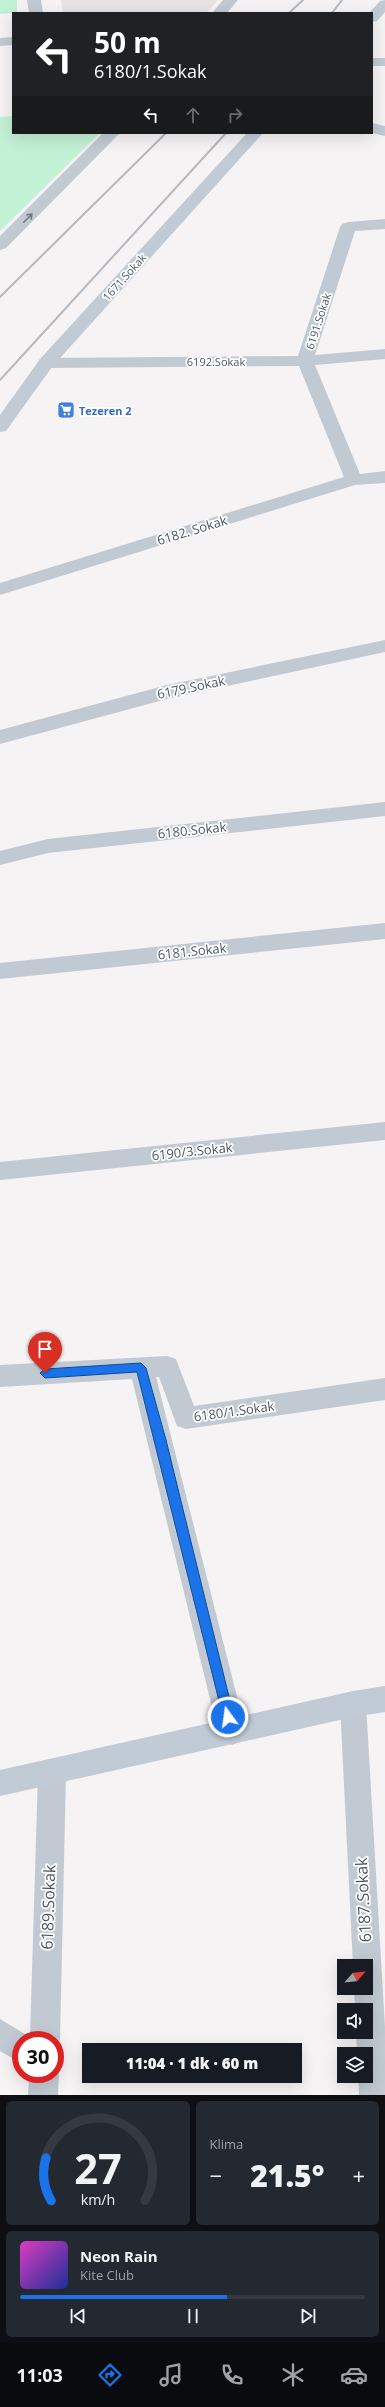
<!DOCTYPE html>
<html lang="tr">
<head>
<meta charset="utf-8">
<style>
  :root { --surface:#171b24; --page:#242831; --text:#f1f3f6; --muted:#9ea1a6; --line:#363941; --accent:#1a73e8 }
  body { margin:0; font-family:"Open Sans",sans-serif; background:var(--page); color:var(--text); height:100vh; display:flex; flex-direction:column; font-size:15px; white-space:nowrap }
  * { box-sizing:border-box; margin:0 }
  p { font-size:13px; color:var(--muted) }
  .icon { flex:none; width:22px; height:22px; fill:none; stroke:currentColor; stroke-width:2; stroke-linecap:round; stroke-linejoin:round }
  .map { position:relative; height:2095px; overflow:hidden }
  .side { display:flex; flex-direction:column; gap:6px; padding:6px; background:#0d0f14; flex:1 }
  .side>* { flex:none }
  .hud { position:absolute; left:12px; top:12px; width:361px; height:122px; border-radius:0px; box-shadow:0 4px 16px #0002; background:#202124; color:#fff; overflow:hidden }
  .needle { width:26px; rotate:63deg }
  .fabs { position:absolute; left:337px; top:1959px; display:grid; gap:8px }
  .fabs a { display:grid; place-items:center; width:36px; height:36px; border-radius:0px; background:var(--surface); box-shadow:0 4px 16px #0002; font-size:20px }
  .speed { position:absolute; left:12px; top:2031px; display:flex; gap:8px; font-size:20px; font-weight:700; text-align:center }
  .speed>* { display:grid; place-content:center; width:52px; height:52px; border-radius:50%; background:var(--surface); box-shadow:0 4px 16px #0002; line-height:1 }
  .speed .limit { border:6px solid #d22; background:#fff; color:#111 }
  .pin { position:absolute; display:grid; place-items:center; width:34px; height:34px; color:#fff; margin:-41px -17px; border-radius:50% 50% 50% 0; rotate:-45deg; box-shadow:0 0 4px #0007 }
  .pin .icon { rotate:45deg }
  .me { position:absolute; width:44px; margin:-22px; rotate:346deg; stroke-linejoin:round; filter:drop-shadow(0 0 3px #0008) }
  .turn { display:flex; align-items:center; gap:14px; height:84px; padding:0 16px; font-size:18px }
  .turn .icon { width:52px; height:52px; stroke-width:2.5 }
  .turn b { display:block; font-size:28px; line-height:34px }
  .lanes { display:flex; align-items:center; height:38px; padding:0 16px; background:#0003; justify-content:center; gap:20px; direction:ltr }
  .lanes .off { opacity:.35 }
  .big { font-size:30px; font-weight:800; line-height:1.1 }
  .side .tile { flex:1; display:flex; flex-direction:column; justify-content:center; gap:6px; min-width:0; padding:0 14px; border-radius:6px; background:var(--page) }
  .side .dial { align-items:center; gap:0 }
  .dial svg { height:104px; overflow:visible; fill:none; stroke:var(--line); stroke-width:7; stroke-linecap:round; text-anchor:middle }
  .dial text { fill:var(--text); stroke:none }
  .song { display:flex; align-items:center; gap:12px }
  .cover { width:48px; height:48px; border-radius:6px; background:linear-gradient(135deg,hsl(310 70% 55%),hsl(230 70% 35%)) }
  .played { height:4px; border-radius:2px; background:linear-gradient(90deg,var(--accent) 60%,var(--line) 60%) }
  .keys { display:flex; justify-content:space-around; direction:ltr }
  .heat { display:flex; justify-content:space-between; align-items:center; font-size:22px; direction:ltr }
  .side .tiles { flex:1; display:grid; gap:6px; grid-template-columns:1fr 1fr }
  .tile:last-child { grid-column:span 2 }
  .trip { position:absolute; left:82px; top:2043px; width:220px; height:40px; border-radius:0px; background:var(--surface); box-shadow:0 4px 16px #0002; font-weight:800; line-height:40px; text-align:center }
  .tab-bar { display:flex; height:64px; justify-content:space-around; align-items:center; background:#090b0e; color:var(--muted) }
  .tab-bar .icon { width:28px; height:28px }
  .tab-bar .on { color:var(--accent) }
  .tab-bar b { font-size:18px; color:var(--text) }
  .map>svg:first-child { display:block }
  .education { fill:#e6e4e5 }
  .green { fill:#c3f1d5 }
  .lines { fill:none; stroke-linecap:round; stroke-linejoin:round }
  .street { fill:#c1cad2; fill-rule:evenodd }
  .secondary { fill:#c1cbd6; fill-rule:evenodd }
  .rail { stroke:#b5b8bd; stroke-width:2 }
  .oneway { stroke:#6e7983 }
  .route { fill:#1a73e8; stroke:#114b97 }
  .labels { text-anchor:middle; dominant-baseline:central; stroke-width:3.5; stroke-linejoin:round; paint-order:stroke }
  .far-street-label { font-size:11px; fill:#4a5661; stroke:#fff }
  .far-shop-label { font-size:11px; font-weight:bold; fill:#366cbe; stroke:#fff; text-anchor:start }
  .street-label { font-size:13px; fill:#4a5661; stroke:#fff }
  .near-street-label { font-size:16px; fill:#4a5661; stroke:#fff }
</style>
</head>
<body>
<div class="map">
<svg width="385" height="2095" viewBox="0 0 385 2095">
  <rect width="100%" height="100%" fill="#f5f3f3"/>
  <path class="education" d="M 61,0 L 218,0 L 206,13 L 63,13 Z"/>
  <path class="green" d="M 0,0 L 17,0 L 17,13 L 0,14 Z
    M 13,116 L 13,133 L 100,133 L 0,231 L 0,117 Z"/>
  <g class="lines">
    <path class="street" d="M 27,0 L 41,0 L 43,13 L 29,13 Z
      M 223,0 L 238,0 L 227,13 L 212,13 Z
      M 13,37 L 13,45 L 0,46 L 0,38 Z
      M 372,58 L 385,58 L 385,66 L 372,66 Z
      M 372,123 L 385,126 L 385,136 L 372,133 Z
      M 103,133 L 120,133 L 6,248 L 0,250 L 0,236 Z
      M 385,219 L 385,229 L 355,231 L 315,355 L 385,349 L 385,359 L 315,365 L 360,474 L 385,471 L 385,483 L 355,485 L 0,595 L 0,583 L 344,477 L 299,366 L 46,368 L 40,367 L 38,363 L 40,359 L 46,358 L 298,356 L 340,227 L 342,224 L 348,222 Z
      M 385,640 L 385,652 L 167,699 L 0,744 L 0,730 L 167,685 Z
      M 385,802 L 385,816 L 48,853 L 0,865 L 0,851 L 48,839 Z
      M 385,923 L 385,939 L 0,979 L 0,963 Z
      M 385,1122 L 385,1140 L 0,1180 L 0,1162 Z
      M 167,1356 L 176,1359 L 194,1406 L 385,1378 L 385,1400 L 186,1429 L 177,1426 L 159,1377 L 156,1377 L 246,1732 L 242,1741 L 232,1745 L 222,1741 L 218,1732 L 132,1379 L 0,1387 L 0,1365 Z
      M 353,1691 L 363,1695 L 366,1704 L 385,2027 L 385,2095 L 359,2095 L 358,2076 L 366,2076 L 366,2054 L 357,2054 L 356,2032 L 366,2032 L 366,2010 L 355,2010 L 354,1988 L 366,1988 L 366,1966 L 353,1966 L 340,1704 L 343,1695 Z
      M 52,1760 L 62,1764 L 66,1773 L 60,2040 L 55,2051 L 55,2040 L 21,2040 L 21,2063 L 0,2051 L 0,2019 L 30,2037 L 38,1773 L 42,1764 Z
      M 55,2065 L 59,2074 L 58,2095 L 28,2095 L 29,2074 L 55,2074 Z"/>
    <path class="secondary" d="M 385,0 L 385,12 L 377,21 L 372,22 L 372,13 L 369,13 L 380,1 Z
      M 247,133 L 263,133 L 52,367 L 6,431 L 0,432 L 0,415 L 40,359 Z
      M 385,1686 L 385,1712 L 353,1717 L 0,1796 L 0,1770 L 353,1691 Z"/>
    <path class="rail" d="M 289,13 L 303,0
      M 332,13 L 342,0
      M 0,297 L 166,133
      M 0,380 L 226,133"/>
  </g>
  <defs><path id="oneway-shaft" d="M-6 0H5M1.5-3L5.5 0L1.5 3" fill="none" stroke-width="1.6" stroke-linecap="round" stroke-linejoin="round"/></defs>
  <use class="oneway" href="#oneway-shaft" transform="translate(28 218) rotate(-45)"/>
  <path class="route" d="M 141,1363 L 146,1368 L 166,1440 L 234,1717 L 228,1722 L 223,1717 L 137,1372 L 45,1378 L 40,1373 L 45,1369 Z"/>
  <defs>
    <g id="supermarket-square" transform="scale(0.9)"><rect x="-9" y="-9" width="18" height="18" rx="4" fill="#3f7fe0" stroke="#fff"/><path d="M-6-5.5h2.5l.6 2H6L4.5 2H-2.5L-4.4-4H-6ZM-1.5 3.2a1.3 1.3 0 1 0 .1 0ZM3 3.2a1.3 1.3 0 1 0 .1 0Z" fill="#fff"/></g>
  </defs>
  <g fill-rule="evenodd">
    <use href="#supermarket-square" x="66" y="410"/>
  </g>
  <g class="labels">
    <g class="far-street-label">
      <text transform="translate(124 277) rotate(-48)">1671.Sokak</text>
      <text transform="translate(318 321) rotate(-72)">6191.Sokak</text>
      <text x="216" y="361">6192.Sokak</text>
    </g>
    <g class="far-shop-label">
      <text x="79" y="410">Tezeren 2</text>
    </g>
    <g class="street-label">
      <text transform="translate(192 530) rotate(-17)">6182. Sokak</text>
      <text transform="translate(191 687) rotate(-12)">6179.Sokak</text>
      <text transform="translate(192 830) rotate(-6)">6180.Sokak</text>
      <text transform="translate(192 951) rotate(-6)">6181.Sokak</text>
      <text transform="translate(192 1151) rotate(-6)">6190/3.Sokak</text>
      <text transform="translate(234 1411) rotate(-8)">6180/1.Sokak</text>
    </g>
    <g class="near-street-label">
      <text transform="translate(363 1900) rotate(-93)">6187.Sokak</text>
      <text transform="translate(48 1907) rotate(-88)">6189.Sokak</text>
    </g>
  </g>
</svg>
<div class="fabs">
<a><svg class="needle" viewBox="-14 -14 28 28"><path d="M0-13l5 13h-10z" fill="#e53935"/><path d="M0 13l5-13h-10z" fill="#9ea1a6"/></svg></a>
<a><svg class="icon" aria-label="sound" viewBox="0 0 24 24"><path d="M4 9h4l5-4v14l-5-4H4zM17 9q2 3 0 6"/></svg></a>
<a><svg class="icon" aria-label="layers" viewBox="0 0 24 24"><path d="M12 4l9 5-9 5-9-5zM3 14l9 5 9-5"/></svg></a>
</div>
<div class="speed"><div class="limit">30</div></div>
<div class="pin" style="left:45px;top:1373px;background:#d93025"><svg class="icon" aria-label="arrive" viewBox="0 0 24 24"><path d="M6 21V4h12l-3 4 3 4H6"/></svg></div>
<svg class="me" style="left:228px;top:1717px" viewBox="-20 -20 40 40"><circle r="17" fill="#1a73e8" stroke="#fff" stroke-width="3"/><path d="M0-11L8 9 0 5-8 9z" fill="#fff"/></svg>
<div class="trip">11:04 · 1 dk · 60 m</div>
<div class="hud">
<div class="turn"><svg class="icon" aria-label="left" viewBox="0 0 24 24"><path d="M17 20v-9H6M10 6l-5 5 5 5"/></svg><div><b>50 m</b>6180/1.Sokak</div></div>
<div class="lanes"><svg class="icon" aria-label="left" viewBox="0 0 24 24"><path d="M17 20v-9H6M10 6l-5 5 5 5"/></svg><svg class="icon off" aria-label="ahead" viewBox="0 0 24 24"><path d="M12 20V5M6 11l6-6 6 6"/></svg><svg class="icon off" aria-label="right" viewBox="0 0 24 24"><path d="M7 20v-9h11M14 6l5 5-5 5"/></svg></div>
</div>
</div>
<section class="side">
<div class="tiles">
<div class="tile dial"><svg viewBox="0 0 100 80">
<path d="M14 69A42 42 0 1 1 86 69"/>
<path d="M14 69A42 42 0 0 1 10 36" stroke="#1a73e8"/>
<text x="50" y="56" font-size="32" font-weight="700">27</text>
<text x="50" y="72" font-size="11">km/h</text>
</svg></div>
<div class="tile"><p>Klima</p>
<div class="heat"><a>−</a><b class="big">21.5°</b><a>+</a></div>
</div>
<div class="tile">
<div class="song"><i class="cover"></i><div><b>Neon Rain</b><p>Kite Club</p></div></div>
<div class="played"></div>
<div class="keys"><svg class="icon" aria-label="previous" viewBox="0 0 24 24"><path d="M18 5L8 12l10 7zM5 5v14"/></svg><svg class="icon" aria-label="pause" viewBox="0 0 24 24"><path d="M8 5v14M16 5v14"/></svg><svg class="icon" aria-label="next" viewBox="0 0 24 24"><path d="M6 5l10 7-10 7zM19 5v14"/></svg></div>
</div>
</div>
</section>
<nav class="tab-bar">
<b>11:03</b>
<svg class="icon on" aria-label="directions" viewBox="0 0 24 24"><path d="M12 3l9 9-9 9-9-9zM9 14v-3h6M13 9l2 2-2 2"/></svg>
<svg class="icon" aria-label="music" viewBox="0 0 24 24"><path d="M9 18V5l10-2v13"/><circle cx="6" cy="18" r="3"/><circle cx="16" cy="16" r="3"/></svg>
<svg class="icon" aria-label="phone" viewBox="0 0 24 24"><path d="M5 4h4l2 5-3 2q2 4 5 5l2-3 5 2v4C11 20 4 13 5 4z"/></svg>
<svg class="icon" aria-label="climate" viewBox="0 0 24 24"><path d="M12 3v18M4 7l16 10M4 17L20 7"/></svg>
<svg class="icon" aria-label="car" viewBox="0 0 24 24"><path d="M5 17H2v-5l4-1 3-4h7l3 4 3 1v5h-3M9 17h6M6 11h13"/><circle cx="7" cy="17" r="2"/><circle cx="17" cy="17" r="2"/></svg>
</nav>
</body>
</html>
